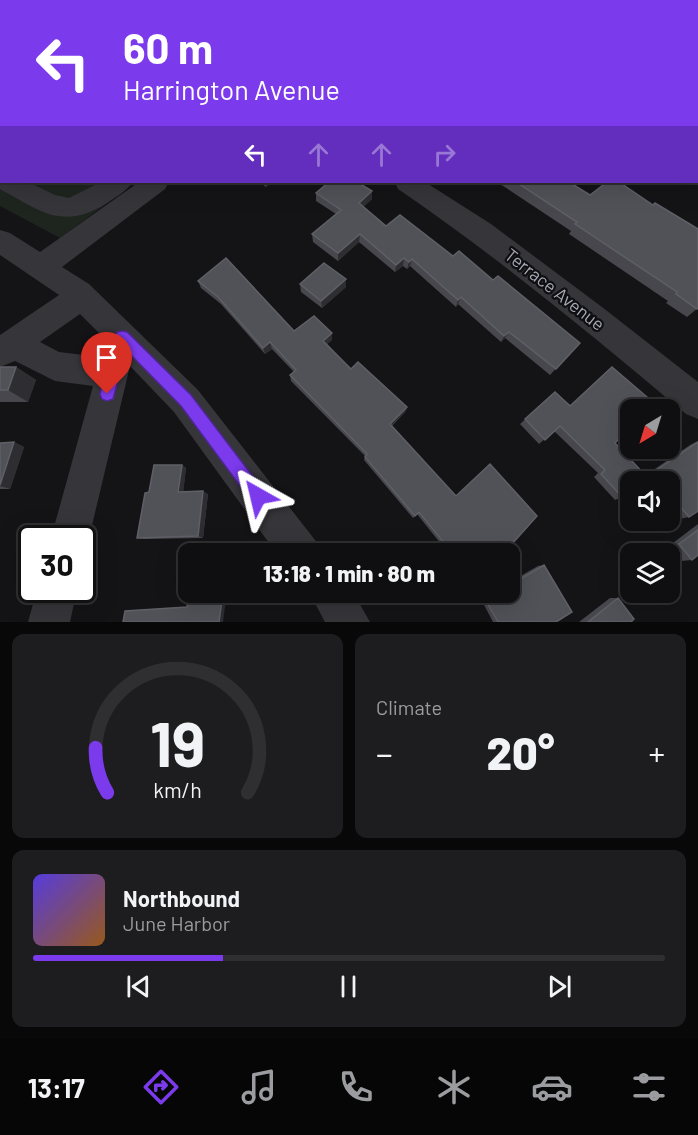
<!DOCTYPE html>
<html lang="en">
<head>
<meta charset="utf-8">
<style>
  :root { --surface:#0f0e10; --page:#1d1c1e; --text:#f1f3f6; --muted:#9b9c9f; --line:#2f2e30; --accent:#7c3aed }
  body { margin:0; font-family:Barlow,sans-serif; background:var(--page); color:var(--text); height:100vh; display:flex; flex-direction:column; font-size:22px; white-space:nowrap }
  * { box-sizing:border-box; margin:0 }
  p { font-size:20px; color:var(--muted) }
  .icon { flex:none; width:33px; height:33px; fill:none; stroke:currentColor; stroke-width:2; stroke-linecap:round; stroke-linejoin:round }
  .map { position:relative; height:622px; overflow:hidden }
  .details { display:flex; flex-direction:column; gap:12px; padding:12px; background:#080809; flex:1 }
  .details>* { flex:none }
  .hud { position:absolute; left:0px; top:0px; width:699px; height:183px; box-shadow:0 6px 24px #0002,0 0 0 2px var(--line); background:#7c3aed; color:#fff; overflow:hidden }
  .needle { width:39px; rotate:218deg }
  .controls { position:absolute; left:620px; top:399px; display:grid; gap:12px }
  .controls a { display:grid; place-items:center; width:60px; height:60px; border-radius:12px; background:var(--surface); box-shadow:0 6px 24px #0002,0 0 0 2px var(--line); font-size:30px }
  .speed { position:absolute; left:18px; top:525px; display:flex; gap:12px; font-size:30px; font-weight:700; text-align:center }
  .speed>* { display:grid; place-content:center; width:78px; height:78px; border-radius:50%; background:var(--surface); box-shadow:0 6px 24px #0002,0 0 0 2px var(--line); line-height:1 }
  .speed .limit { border:3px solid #111; border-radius:9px; background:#fff; color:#111 }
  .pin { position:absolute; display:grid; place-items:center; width:51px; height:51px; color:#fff; margin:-62px -26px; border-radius:50% 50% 50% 0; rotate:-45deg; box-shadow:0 0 6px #0007 }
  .pin .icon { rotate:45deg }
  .me { position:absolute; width:66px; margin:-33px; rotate:323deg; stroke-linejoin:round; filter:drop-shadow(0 0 4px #0008) }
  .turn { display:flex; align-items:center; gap:21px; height:126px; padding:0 24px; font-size:27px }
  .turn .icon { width:78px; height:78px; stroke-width:2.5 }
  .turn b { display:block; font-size:42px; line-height:51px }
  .lanes { display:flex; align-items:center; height:57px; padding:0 24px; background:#0003; justify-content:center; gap:30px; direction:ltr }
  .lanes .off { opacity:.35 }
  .big { font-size:45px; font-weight:800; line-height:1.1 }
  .details .card { flex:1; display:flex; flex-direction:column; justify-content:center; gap:9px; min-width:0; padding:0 21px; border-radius:12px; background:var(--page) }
  .details .dial { align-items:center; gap:0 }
  .dial svg { height:156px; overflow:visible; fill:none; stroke:var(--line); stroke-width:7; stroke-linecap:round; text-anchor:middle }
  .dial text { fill:var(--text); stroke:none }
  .song { display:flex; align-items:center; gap:18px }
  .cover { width:72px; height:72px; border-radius:9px; background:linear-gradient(135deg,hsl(250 70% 55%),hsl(30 70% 35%)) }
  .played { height:6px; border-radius:3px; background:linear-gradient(90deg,var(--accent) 30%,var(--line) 30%) }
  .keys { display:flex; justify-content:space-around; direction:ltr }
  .heat { display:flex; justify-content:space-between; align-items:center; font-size:33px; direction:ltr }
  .details .tiles { flex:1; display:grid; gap:12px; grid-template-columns:1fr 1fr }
  .card:last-child { grid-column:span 2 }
  .trip { position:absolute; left:178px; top:543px; width:342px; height:60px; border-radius:12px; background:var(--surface); box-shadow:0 6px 24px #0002,0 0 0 2px var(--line); font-weight:800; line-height:60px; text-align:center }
  .dock { display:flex; height:96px; justify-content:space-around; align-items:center; background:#060606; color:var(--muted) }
  .dock .icon { width:42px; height:42px }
  .dock .selected { color:var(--accent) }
  .dock b { font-size:27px; color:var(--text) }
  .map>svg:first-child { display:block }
  .green { fill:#1e251f }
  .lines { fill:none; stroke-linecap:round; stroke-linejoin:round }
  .minor { fill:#35353a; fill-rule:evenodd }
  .major { fill:#515259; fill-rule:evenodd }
  .wall { fill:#47474d }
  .shaded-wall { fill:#2e2e32 }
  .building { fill:#515258; stroke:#5f6067; stroke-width:1.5 }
  .route { fill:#7c3aed; stroke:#51269a; stroke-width:1.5 }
  .labels { text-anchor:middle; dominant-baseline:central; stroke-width:4.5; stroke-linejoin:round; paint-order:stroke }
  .street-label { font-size:18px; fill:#a6a9b5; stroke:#0f0e10 }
</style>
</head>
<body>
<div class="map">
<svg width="698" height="622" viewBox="0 0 698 622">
  <rect width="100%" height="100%" fill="#141315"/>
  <path class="green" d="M 0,0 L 384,0 L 2,2 L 2,182 L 136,182 L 60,238 L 0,206 Z"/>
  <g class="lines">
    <path class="minor" d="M 38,0 L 59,0 L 37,2 Z
      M 258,0 L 278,0 L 279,2 L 259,2 Z
      M 0,17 L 2,17 L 2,29 L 0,29 Z
      M 0,175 L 2,182 L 28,182 L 55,195 L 69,198 L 101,182 L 132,182 C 126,192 116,197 107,203 C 63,231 40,211 0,189 Z
      M 139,182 L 169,182 L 165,189 L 62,267 L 89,284 L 198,390 L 315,540 L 320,554 L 277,554 L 174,412 L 130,366 L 89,538 L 83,551 L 82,538 L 51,538 L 93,386 L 55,381 L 15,361 L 0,367 L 0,335 L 59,295 L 0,255 L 0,230 L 10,233 L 40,252 ZM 80,314 L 106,340 L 101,357 L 59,352 L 40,342 Z
      M 395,182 L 425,182 L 491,224 L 602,307 L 698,382 L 698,419 L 686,414 C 593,336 499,258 398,189 Z
      M 37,590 L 77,590 L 70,622 L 28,622 Z
      M 309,592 L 353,592 L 370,622 L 325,622 Z"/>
    <path class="major" d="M 557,0 L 578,0 L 579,2 L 558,2 Z"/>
  </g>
  <path class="wall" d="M 259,182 L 272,182 L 266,187 Z
    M 497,182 L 569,182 L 698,308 L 687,317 L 666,303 L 668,301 L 569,234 L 571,231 Z
    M 316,193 L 372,199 L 363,207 L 386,226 L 453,256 L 493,280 L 580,343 L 550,375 L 505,338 L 501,342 L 458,304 L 456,307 L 410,266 L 407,269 L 403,266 L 395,272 L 359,242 L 338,261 L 313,242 L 312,234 L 336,214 L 316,201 Z
    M 346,279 L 346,287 L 322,308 L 301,292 L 300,284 Z
    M 198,281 L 294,331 L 332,333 L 332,340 L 327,344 L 351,369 L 407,407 L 405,412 L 392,426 L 503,554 L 449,554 L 417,514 L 413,518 L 364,460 L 365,456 L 291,381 L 290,375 L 294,372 L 272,349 L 265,354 L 221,304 L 201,288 Z
    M 0,367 L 16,367 L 36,380 L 28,402 L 0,402 Z
    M 555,392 L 615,443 L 646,475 L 690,445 L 698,441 L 689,517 L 679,519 L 669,507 L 669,482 L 648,482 L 645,477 L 622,497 L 615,500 L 594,477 L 598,473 L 554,431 L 539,444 L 520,424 Z
    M 14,442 L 24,447 L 10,489 L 0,489 L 0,443 Z
    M 182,465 L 186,468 L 183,492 L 208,494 L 203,538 L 144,539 L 137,538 L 149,492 Z
    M 698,524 L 698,555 L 692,560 L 681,561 L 669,546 Z
    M 544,565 L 556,622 L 493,622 L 481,599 L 492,592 L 510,592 L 510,582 L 538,566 Z
    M 610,598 L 618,598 L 631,622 L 579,622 Z"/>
  <path class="shaded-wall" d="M 265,182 L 272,182 L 266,187 Z
    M 372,191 L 372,199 L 359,211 L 359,203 Z
    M 360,234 L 359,242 L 338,261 L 338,253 Z
    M 404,258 L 403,266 L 395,272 L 396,265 Z
    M 412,259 L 410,266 L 407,269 L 409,262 Z
    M 346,279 L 346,287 L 322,308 L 321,301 Z
    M 461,297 L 458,304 L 456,307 L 458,300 Z
    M 509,332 L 505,338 L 501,342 L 504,336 Z
    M 332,333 L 332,340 L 324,347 L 323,341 Z
    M 270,342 L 272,349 L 265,354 L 263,348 Z
    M 16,367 L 36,380 L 28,402 L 8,390 Z
    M 407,407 L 405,412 L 389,428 L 390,424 Z
    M 14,442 L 24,447 L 10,489 L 0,486 Z
    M 182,465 L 186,468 L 183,495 L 178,492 Z
    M 203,491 L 208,494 L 203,538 L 198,536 Z
    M 223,592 L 227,592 L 223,622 L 219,622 Z"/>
  <path class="building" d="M 329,182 L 345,182 L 348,184 L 351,182 L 357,182 L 372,191 L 359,203 L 386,226 L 400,215 L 453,256 L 459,251 L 493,280 L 498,276 L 580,343 L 556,369 L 509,332 L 504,336 L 461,297 L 458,300 L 412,259 L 409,262 L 404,258 L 396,265 L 360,234 L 338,253 L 312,234 L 341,210 L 316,193 Z
    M 516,182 L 569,182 L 590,195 L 607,182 L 619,182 L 653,205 L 655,203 L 698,229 L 698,308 L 697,309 L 676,294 L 677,292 L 575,224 L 577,222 Z
    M 226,258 L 294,331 L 314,316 L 332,333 L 323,341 L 351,369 L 358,362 L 407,407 L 390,424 L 456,496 L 490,464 L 537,516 L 503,554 L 453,554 L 419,512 L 415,516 L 365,457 L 367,454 L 290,375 L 296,370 L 270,342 L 263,348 L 218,297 L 198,281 Z
    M 324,263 L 346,279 L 321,301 L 300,284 Z
    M 0,367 L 16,367 L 8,390 L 0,390 Z
    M 612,367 L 654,403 L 648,410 L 630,410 L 630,427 L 615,443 L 646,476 L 640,482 L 630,482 L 630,491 L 622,497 L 601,474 L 605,470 L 560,426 L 545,440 L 525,419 L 555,392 L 570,406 Z
    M 14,442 L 0,485 L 0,443 Z
    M 698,442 L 698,511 L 689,517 L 669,493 L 669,482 L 660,482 L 652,473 Z
    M 154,465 L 182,465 L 178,492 L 203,491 L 198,536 L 137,538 L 145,493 L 149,492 Z
    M 698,530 L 698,555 L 692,560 L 679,544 Z
    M 544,565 L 572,612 L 556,622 L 498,622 L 485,599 L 496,592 L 510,592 L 510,585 Z
    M 189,592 L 223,592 L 219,622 L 123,622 L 125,611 L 187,607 Z
    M 618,598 L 634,619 L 631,622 L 588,622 Z"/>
  <path class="route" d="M 122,331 L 127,332 L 191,395 L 263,490 L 266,496 L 263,502 L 258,505 L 252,502 L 181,406 L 126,350 L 113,399 L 107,401 L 102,399 L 100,394 L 115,337 L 117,332 Z"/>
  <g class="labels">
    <g class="street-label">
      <text transform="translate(555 289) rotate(38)">Terrace Avenue</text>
    </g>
  </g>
</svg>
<div class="controls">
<a><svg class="needle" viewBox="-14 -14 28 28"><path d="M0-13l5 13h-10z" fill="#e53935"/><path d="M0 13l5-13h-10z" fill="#9b9c9f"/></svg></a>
<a><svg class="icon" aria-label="sound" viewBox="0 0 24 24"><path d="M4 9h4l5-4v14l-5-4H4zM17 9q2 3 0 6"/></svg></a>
<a><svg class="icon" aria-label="layers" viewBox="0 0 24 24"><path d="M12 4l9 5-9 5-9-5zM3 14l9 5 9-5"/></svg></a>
</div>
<div class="speed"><div class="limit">30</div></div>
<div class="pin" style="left:107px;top:394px;background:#d93025"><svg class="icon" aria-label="arrive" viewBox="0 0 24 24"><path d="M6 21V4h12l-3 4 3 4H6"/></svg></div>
<svg class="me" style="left:258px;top:496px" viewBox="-20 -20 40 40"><path d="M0-17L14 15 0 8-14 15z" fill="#7c3aed" stroke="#fff" stroke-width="4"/></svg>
<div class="trip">13:18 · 1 min · 80 m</div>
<div class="hud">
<div class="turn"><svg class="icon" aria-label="left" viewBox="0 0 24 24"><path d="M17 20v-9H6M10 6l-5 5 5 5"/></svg><div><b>60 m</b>Harrington Avenue</div></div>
<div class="lanes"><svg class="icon" aria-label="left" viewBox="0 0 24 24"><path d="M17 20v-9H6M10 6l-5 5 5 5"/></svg><svg class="icon off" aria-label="ahead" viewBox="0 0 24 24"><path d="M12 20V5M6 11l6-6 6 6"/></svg><svg class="icon off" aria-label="ahead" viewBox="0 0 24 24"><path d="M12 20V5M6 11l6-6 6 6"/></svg><svg class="icon off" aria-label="right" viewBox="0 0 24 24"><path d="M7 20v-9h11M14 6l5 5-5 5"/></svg></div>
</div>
</div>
<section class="details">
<div class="tiles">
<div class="card dial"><svg viewBox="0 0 100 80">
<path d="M14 69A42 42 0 1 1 86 69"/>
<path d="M14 69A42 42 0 0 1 8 46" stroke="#7c3aed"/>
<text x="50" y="56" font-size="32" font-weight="700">19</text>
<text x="50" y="72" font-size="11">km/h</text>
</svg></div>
<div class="card"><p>Climate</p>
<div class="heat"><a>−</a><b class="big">20°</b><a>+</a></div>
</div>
<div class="card">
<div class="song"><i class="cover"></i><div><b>Northbound</b><p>June Harbor</p></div></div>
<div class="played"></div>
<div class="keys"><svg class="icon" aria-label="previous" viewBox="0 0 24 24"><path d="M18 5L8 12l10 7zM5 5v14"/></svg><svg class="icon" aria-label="pause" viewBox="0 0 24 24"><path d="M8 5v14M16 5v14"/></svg><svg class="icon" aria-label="next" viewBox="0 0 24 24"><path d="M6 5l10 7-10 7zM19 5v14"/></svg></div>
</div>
</div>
</section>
<nav class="dock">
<b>13:17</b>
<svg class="icon selected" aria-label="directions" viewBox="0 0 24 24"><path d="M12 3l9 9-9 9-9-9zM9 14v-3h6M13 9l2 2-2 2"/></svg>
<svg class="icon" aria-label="music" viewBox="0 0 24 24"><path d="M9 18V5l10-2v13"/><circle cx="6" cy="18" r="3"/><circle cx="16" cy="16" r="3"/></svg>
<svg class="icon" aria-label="phone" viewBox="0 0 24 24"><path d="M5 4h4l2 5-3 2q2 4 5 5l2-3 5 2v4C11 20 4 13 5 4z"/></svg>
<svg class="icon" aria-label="climate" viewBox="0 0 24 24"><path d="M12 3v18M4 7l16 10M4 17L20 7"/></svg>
<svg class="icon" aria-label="car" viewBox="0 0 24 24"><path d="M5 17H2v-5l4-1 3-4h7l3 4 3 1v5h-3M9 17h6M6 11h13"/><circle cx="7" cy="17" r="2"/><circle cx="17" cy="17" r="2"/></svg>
<svg class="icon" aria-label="filters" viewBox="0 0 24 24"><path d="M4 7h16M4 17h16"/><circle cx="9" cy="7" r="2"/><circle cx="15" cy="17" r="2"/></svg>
</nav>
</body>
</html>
